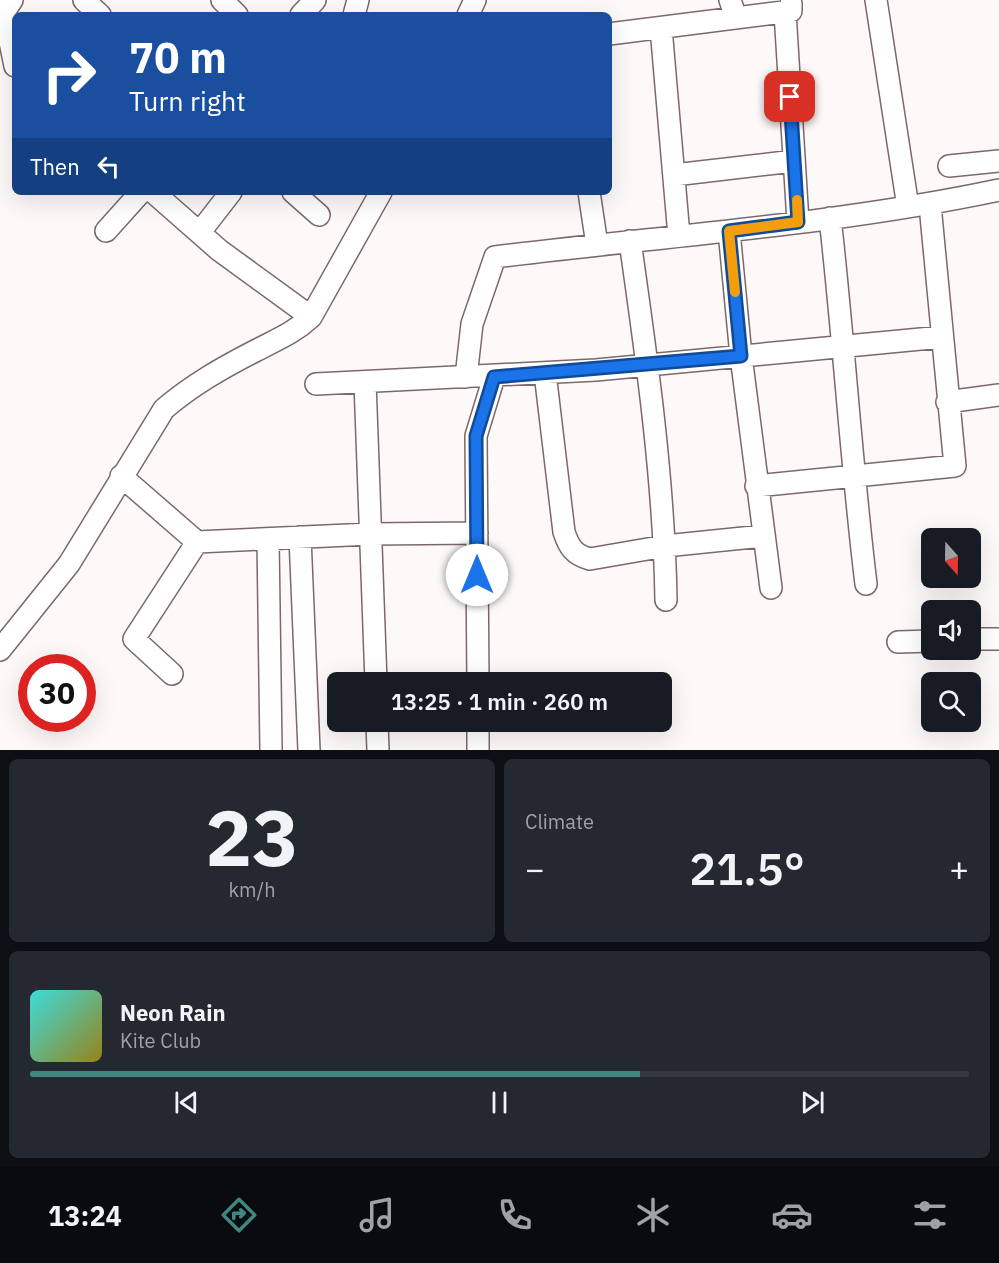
<!DOCTYPE html>
<html lang="en">
<head>
<meta charset="utf-8">
<style>
  :root { --surface:#171b24; --page:#242831; --text:#f1f3f6; --muted:#9ea1a6; --line:#363941; --accent:#408782 }
  body { margin:0; font-family:"IBM Plex Sans",sans-serif; background:var(--page); color:var(--text); height:100vh; display:flex; flex-direction:column; font-size:22px; white-space:nowrap }
  * { box-sizing:border-box; margin:0 }
  p { font-size:20px; color:var(--muted) }
  .icon { flex:none; width:33px; height:33px; fill:none; stroke:currentColor; stroke-width:2; stroke-linecap:round; stroke-linejoin:round }
  .map { position:relative; height:750px; overflow:hidden }
  .side { display:flex; flex-direction:column; gap:9px; padding:9px; background:#0d0f14; flex:1 }
  .side>* { flex:none }
  .banner { position:absolute; left:12px; top:12px; width:600px; height:183px; border-radius:9px; box-shadow:0 6px 24px #0002; background:#1a4fa0; color:#fff; overflow:hidden }
  .needle { width:39px; rotate:160deg }
  .buttons { position:absolute; left:921px; top:528px; display:grid; gap:12px }
  .buttons a { display:grid; place-items:center; width:60px; height:60px; border-radius:9px; background:var(--surface); box-shadow:0 6px 24px #0002; font-size:30px }
  .speed { position:absolute; left:18px; top:654px; display:flex; gap:12px; font-size:30px; font-weight:700; text-align:center }
  .speed>* { display:grid; place-content:center; width:78px; height:78px; border-radius:50%; background:var(--surface); box-shadow:0 6px 24px #0002; line-height:1 }
  .speed .limit { border:9px solid #d22; background:#fff; color:#111 }
  .pin { position:absolute; display:grid; place-items:center; width:51px; height:51px; color:#fff; margin:-26px; border-radius:12px; box-shadow:0 3px 9px #0006 }
  .me { position:absolute; width:66px; margin:-33px; rotate:0deg; stroke-linejoin:round; filter:drop-shadow(0 0 4px #0008) }
  .turn { display:flex; align-items:center; gap:21px; height:126px; padding:0 18px; font-size:27px }
  .turn .icon { width:78px; height:78px; stroke-width:2.5 }
  .turn b { display:block; font-size:42px; line-height:51px }
  .then { display:flex; align-items:center; height:57px; padding:0 18px; background:#0003; gap:12px; font-size:22px }
  .big { font-size:45px; font-weight:600; line-height:1.1 }
  .side .tile { flex:1; display:flex; flex-direction:column; justify-content:center; gap:9px; min-width:0; padding:0 21px; border-radius:9px; background:var(--page) }
  .side .dial { align-items:center; gap:0 }
  .dial b { font-size:78px; line-height:1 }
  .song { display:flex; align-items:center; gap:18px }
  .cover { width:72px; height:72px; border-radius:9px; background:linear-gradient(135deg,hsl(180 70% 55%),hsl(50 70% 35%)) }
  .played { height:6px; border-radius:3px; background:linear-gradient(90deg,var(--accent) 65%,var(--line) 65%) }
  .keys { display:flex; justify-content:space-around; direction:ltr }
  .heat { display:flex; justify-content:space-between; align-items:center; font-size:33px; direction:ltr }
  .side .tiles { flex:1; display:grid; gap:9px; grid-template-columns:1fr 1fr }
  .tile:last-child { grid-column:span 2 }
  .trip { position:absolute; left:327px; top:672px; width:345px; height:60px; border-radius:9px; background:var(--surface); box-shadow:0 6px 24px #0002; font-weight:600; line-height:60px; text-align:center }
  .tabs { display:flex; height:96px; justify-content:space-around; align-items:center; background:#090b0e; color:var(--muted) }
  .tabs .icon { width:42px; height:42px }
  .tabs .current { color:var(--accent) }
  .tabs b { font-size:27px; color:var(--text) }
  .map>svg:first-child { display:block }
  .lines { fill:none; stroke-linecap:round; stroke-linejoin:round }
  .minor-casing { stroke:#7c686b; stroke-width:24 }
  .minor { stroke:#fff; stroke-width:21 }
  .route-casing { stroke:#114b97; stroke-width:15 }
  .route { stroke:#1a73e8; stroke-width:10 }
  .slow { stroke:#f59e0b; stroke-width:10 }
</style>
</head>
<body>
<div class="map">
<svg width="999" height="750" viewBox="0 0 999 750">
  <rect width="100%" height="100%" fill="#fdf9f9"/>
  <g class="lines">
    <g class="minor-casing">
      <path id="minor" d="M 12,0 L 4,12 L 15,66
        M 84,0 L 100,15
        M 222,0 L 237,15
        M 730,0 L 736,18
        M 876,0 L 908,207
        M 785,12 L 798,222
        M 301,15 L 315,0
        M 354,15 L 358,0
        M 468,15 L 475,0
        M 661,28 L 679,236
        M 609,34 L 791,11 L 791,4
        M 949,166 L 999,161
        M 674,175 L 794,161
        M 153,192 L 219,250 L 311,317
        M 293,192 L 319,215
        M 589,192 L 597,245
        M 830,218 C 844,340 851,462 866,584
        M 106,231 L 141,192
        M 729,231 L 741,356 L 771,588
        M 200,232 L 231,192
        M 630,241 C 647,360 664,480 666,600
        M 545,373 L 564,532 C 569,547 574,555 590,559 L 665,546 L 763,536
        M 466,377 L 472,324 L 495,257 C 663,236 833,225 999,190
        M 365,382 L 376,682
        M 316,384 L 596,370 L 942,337
        M 947,402 L 999,395
        M 121,476 L 197,542 L 370,534 L 477,533
        M 756,486 L 955,466 L 930,205
        M 300,537 L 309,750
        M 268,539 L 271,750
        M 970,639 L 999,639
        M 898,642 L 932,641
        M 0,650 L 69,564 L 164,409 C 192,385 222,368 255,351 C 276,340 294,333 311,317 L 381,192
        M 172,674 L 134,639 L 197,542
        M 478,682 L 476,436 L 494,377
        M 377,722 L 378,750
        M 478,722 L 478,750"/>
    </g>
    <use href="#minor" class="minor"/>
  </g>
  <g class="lines">
    <g class="route-casing">
      <path id="route" d="M 477,575 L 476,436 L 494,377 L 741,356 L 729,231 L 798,222 L 790,97"/>
    </g>
    <use href="#route" class="route"/>
    <path class="slow" d="M 735,292 L 729,231 L 798,222 L 797,200"/>
  </g>
</svg>
<div class="buttons">
<a><svg class="needle" viewBox="-14 -14 28 28"><path d="M0-13l5 13h-10z" fill="#e53935"/><path d="M0 13l5-13h-10z" fill="#9ea1a6"/></svg></a>
<a><svg class="icon" aria-label="sound" viewBox="0 0 24 24"><path d="M4 9h4l5-4v14l-5-4H4zM17 9q2 3 0 6"/></svg></a>
<a><svg class="icon" aria-label="search" viewBox="0 0 24 24"><circle cx="10" cy="10" r="6"/><path d="M15 15l6 6"/></svg></a>
</div>
<div class="speed"><div class="limit">30</div></div>
<div class="pin" style="left:790px;top:97px;background:#d93025"><svg class="icon" aria-label="arrive" viewBox="0 0 24 24"><path d="M6 21V4h12l-3 4 3 4H6"/></svg></div>
<svg class="me" style="left:477px;top:575px" viewBox="-20 -20 40 40"><circle r="19" fill="#fff"/><path d="M0-13L10 11 0 6-10 11z" fill="#1a73e8"/></svg>
<div class="trip">13:25 · 1 min · 260 m</div>
<div class="banner">
<div class="turn"><svg class="icon" aria-label="right" viewBox="0 0 24 24"><path d="M7 20v-9h11M14 6l5 5-5 5"/></svg><div><b>70 m</b>Turn right</div></div>
<div class="then">Then<svg class="icon" aria-label="left" viewBox="0 0 24 24"><path d="M17 20v-9H6M10 6l-5 5 5 5"/></svg></div>
</div>
</div>
<section class="side">
<div class="tiles">
<div class="tile dial"><b>23</b><p>km/h</p></div>
<div class="tile"><p>Climate</p>
<div class="heat"><a>−</a><b class="big">21.5°</b><a>+</a></div>
</div>
<div class="tile">
<div class="song"><i class="cover"></i><div><b>Neon Rain</b><p>Kite Club</p></div></div>
<div class="played"></div>
<div class="keys"><svg class="icon" aria-label="previous" viewBox="0 0 24 24"><path d="M18 5L8 12l10 7zM5 5v14"/></svg><svg class="icon" aria-label="pause" viewBox="0 0 24 24"><path d="M8 5v14M16 5v14"/></svg><svg class="icon" aria-label="next" viewBox="0 0 24 24"><path d="M6 5l10 7-10 7zM19 5v14"/></svg></div>
</div>
</div>
</section>
<nav class="tabs">
<b>13:24</b>
<svg class="icon current" aria-label="directions" viewBox="0 0 24 24"><path d="M12 3l9 9-9 9-9-9zM9 14v-3h6M13 9l2 2-2 2"/></svg>
<svg class="icon" aria-label="music" viewBox="0 0 24 24"><path d="M9 18V5l10-2v13"/><circle cx="6" cy="18" r="3"/><circle cx="16" cy="16" r="3"/></svg>
<svg class="icon" aria-label="phone" viewBox="0 0 24 24"><path d="M5 4h4l2 5-3 2q2 4 5 5l2-3 5 2v4C11 20 4 13 5 4z"/></svg>
<svg class="icon" aria-label="climate" viewBox="0 0 24 24"><path d="M12 3v18M4 7l16 10M4 17L20 7"/></svg>
<svg class="icon" aria-label="car" viewBox="0 0 24 24"><path d="M5 17H2v-5l4-1 3-4h7l3 4 3 1v5h-3M9 17h6M6 11h13"/><circle cx="7" cy="17" r="2"/><circle cx="17" cy="17" r="2"/></svg>
<svg class="icon" aria-label="filters" viewBox="0 0 24 24"><path d="M4 7h16M4 17h16"/><circle cx="9" cy="7" r="2"/><circle cx="15" cy="17" r="2"/></svg>
</nav>
</body>
</html>
